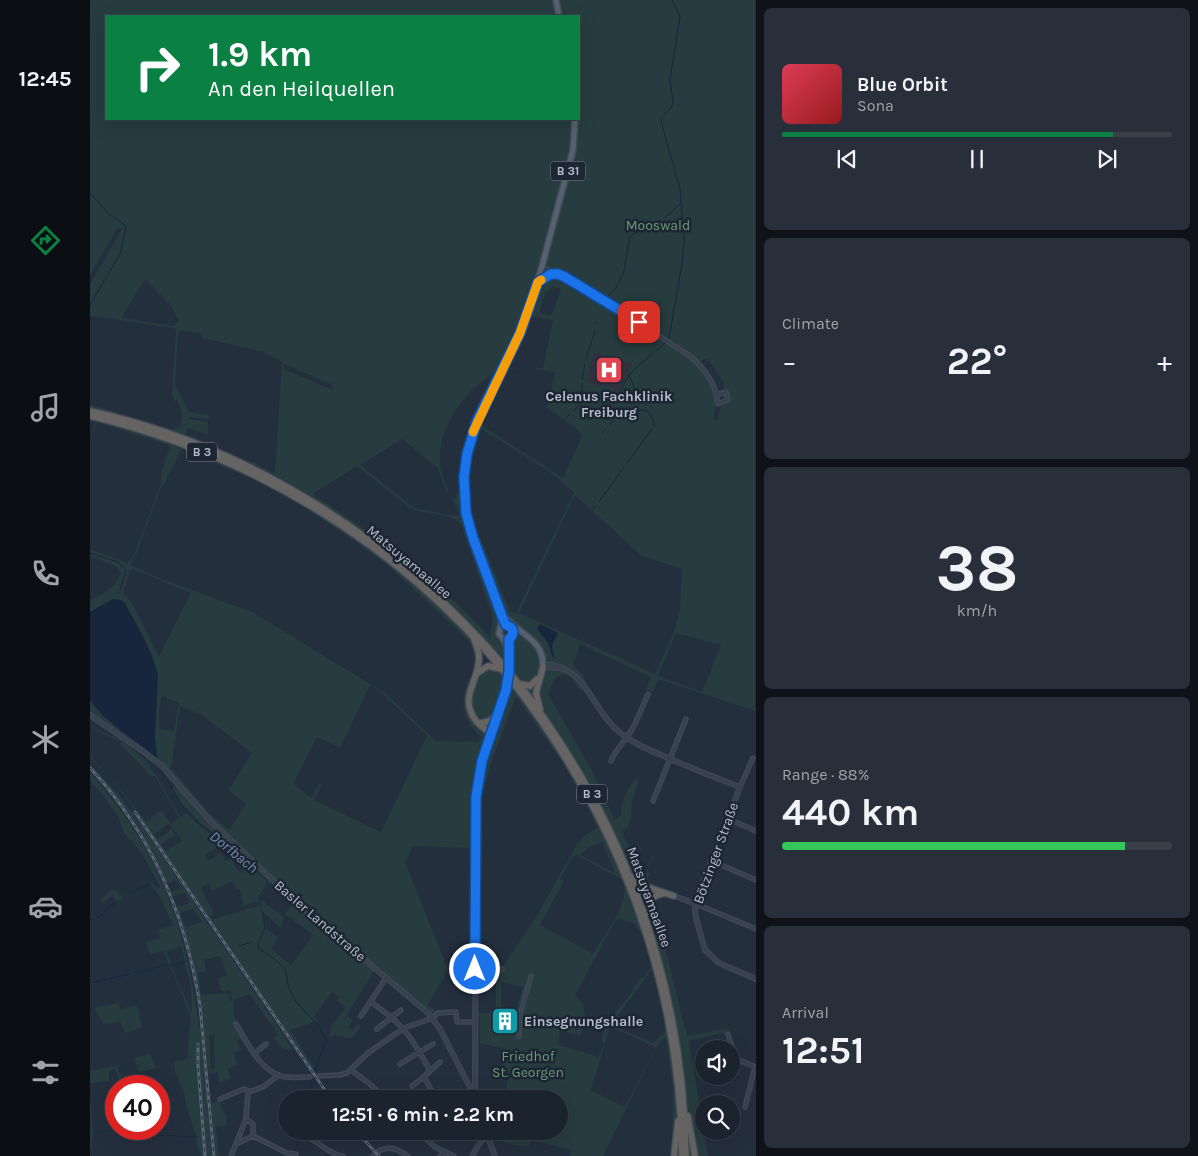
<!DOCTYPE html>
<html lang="en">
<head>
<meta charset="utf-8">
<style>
  :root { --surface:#1b232e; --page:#282f3a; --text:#f1f3f6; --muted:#a0a4aa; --line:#39404a; --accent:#0b8043 }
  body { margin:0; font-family:Karla,sans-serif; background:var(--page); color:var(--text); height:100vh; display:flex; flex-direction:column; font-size:19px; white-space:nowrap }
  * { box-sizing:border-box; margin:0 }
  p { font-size:16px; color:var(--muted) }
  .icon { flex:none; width:28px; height:28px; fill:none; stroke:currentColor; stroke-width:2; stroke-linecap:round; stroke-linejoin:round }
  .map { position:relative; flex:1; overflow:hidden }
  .panel { display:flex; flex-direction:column; gap:8px; padding:8px; background:#0f1319; width:442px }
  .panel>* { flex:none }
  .top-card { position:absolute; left:15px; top:15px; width:475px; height:105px; border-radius:0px; box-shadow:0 5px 20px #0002,0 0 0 1px var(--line); background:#0b8043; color:#fff; overflow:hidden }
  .buttons { position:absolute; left:605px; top:1040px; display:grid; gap:10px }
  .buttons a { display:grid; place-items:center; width:45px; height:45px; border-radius:50%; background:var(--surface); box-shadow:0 5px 20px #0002,0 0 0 1px var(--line); font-size:25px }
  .speed { position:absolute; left:15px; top:1075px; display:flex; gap:10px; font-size:25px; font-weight:700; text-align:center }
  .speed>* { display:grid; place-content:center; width:65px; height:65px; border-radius:50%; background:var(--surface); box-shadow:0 5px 20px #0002,0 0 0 1px var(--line); line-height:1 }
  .speed .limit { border:8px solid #d22; background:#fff; color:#111 }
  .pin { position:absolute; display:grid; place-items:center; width:42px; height:42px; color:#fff; margin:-21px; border-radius:10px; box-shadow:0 2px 8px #0006 }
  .me { position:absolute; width:55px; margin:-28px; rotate:0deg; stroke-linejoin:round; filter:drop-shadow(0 0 4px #0008) }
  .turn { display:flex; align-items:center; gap:18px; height:105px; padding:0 20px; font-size:22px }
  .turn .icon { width:65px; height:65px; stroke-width:2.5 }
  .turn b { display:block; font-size:35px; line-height:42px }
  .big { font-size:38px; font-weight:700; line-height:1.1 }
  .panel .widget { flex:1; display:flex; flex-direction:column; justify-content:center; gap:8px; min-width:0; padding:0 18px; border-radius:8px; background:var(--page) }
  .panel .dial { align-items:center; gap:0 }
  .dial b { font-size:65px; line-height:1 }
  .song { display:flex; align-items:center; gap:15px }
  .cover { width:60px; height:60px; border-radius:8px; background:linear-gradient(135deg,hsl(350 70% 55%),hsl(0 70% 35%)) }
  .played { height:5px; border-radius:2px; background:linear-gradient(90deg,var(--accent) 85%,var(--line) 85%) }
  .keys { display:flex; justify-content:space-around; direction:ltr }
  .heat { display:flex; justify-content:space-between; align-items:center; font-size:28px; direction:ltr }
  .charge { height:8px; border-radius:4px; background:linear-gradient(90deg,#34c759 88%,var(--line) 0) }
  .trip { position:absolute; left:188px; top:1090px; width:290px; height:50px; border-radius:25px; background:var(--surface); box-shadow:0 5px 20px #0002,0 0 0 1px var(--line); font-weight:700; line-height:50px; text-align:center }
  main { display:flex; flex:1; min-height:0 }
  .tab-bar { display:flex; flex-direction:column; width:90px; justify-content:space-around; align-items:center; background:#0b0e12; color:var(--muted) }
  .tab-bar .icon { width:35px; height:35px }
  .tab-bar .selected { color:var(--accent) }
  .tab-bar b { font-size:22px; color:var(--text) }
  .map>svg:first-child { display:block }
  .medical { fill:#32303f }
  .green { fill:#263c3f; fill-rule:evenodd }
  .water { fill:#17263c }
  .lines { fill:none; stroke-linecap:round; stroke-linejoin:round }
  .stream { stroke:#17263c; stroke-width:1 }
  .pedestrian-casing { stroke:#414a57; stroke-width:5 }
  .minor-casing { stroke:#414a57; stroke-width:5.5 }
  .tertiary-casing { stroke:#414a57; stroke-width:6 }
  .primary-casing { stroke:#414a57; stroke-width:8 }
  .trunk-casing { stroke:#434c59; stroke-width:8 }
  .pedestrian { stroke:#38414e; stroke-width:2.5 }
  .minor { stroke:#38414e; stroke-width:3 }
  .tertiary { stroke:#38414e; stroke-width:4 }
  .primary { stroke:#56606e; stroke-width:5 }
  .trunk { stroke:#656462; stroke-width:5.5 }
  .rail-casing { stroke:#5a6575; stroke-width:3 }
  .rail { stroke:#1d2633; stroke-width:1; stroke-dasharray:4; stroke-linecap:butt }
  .primary-bridge-casing { stroke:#414a57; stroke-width:8; stroke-linecap:butt }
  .primary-bridge { stroke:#56606e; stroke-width:5 }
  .route-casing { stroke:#114b97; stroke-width:12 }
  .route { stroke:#1a73e8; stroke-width:9 }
  .slow { stroke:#f59e0b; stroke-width:9 }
  .labels { text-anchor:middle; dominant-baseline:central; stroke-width:5; stroke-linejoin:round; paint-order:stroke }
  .shield { fill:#1d2633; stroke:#878f9c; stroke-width:1 }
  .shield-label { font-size:12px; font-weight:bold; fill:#b4bcc9 }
  .park-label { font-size:14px; fill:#6b9a76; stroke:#1d2633 }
  .poi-label { font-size:14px; font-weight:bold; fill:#b4bcc9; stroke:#1d2633 }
  .street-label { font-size:14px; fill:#b4bcc9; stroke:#1d2633 }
  .water-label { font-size:15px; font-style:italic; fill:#6d86a8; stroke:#1d2633 }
</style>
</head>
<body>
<main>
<nav class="tab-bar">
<b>12:45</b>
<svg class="icon selected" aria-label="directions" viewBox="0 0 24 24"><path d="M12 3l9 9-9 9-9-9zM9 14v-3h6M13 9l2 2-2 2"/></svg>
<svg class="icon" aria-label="music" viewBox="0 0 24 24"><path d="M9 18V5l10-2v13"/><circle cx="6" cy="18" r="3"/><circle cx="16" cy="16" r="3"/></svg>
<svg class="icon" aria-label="phone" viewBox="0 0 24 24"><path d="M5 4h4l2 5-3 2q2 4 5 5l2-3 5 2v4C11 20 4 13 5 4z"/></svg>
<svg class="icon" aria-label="climate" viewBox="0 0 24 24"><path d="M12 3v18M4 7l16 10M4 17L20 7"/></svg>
<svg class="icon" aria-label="car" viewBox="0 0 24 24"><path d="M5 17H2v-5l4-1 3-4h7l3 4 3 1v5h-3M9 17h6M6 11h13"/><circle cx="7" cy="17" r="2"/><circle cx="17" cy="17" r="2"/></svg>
<svg class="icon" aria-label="filters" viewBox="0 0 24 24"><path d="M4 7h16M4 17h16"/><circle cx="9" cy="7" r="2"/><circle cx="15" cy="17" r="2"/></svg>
</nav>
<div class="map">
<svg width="666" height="1156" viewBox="0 0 666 1156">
  <rect width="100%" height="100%" fill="#242f3e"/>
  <path class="medical" d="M 505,353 L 543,364 L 531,384 L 529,392 L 513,384 L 509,387 L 498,380 L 501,363 Z"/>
  <path class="green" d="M 0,0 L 665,0 L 665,711 L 568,679 L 563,692 L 556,689 L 561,677 L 490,644 L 483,665 L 491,673 L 497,684 L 490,691 C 487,686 484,680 480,677 C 467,668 460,686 459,695 L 502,771 L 525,820 L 531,815 C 532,801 536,789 547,778 L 548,781 C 546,788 543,795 542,802 C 541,814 543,824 532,832 L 557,883 L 555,874 L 563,855 L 564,855 L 557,872 L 560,873 L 558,877 L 559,882 L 573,888 L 574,887 L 561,904 L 574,943 L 597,1036 L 638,1028 L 637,1032 L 599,1041 L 618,1156 L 599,1156 L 597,1123 L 599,1117 L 591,1049 L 579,990 L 558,913 L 547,884 L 525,833 L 488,763 L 462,723 L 421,669 L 422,656 L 416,655 L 416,664 C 332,562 218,483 94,437 C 64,425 32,417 0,409 L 0,405 L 9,407 L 84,430 L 85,427 L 89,428 C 93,418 92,409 87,400 L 84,401 L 82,395 L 86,330 L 84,328 L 0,316 L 0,284 L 32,229 L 28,228 L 0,275 ZM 16,16 L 489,16 L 489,119 L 16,119 ZM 55,279 L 81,305 L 86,316 L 89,320 L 84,326 L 31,318 ZM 462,287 L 469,288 L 471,290 L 461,316 L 451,314 L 450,311 L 455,293 ZM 442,316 L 463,320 L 453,368 L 420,368 ZM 91,330 L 110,333 L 113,338 L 173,352 L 192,362 L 185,474 L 164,462 L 160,462 L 96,434 L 98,428 L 118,435 L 118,422 L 100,419 L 99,417 L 119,419 L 119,415 L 99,412 L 85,385 L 88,332 ZM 590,348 L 610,362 L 617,358 L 634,383 L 633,385 L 639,401 L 631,406 L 627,421 L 623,419 C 632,387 612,367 588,350 ZM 505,353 L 542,364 L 529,391 L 512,384 L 509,387 L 498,380 L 501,363 ZM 194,364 L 241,384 L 243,390 L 193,369 ZM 441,368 L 465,372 L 457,407 L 493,434 L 473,478 L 391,425 L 418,369 ZM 403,374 L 404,378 L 400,380 L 403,382 C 385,417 366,453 372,493 L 366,493 L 367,497 L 363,499 C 357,487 351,476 350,463 C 347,429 375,389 403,374 ZM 390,428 L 457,470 L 469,479 L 484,493 L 426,613 L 421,612 L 416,601 C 408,582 401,563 393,544 C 391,538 387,532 385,526 C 375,495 377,457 390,428 ZM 312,439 L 348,468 L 356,491 L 359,492 L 370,515 L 364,516 L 324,508 L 270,465 ZM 267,466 L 320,508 C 334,515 362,512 371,524 L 403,618 L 400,637 L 365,602 L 325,567 L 285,536 L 224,495 L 224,493 ZM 485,495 L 552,556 L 592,569 L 590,607 L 584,633 L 565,674 L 429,613 ZM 586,633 L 631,645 L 612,692 L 568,676 Z
    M 0,419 C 29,427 59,434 87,445 C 179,479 265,529 337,596 C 352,610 370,624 383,641 L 386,648 L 386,671 C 392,670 399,667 405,669 C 414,672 427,693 433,700 C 463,742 489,786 514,831 L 512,833 L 513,835 L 515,834 C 553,922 588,1025 587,1122 L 589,1126 L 590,1156 L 582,1156 L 583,1089 L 576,1036 L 567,1045 L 513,1156 L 480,1156 L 481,1150 L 441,1140 L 439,1147 L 415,1143 L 412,1136 L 427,1131 L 469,1131 L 469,1099 L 415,1098 L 419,1073 L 411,1071 L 414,1049 L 390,1043 L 389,1013 L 406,1012 L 406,969 L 412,968 L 448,914 L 487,844 L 495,836 L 507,827 L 500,811 L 473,763 L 426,697 L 402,760 L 392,799 L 390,959 L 395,965 L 393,967 L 380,967 L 380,848 L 323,846 L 315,862 L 358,970 L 338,1005 L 345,1010 L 346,1014 L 342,1015 L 316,993 L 284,971 L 252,1023 L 258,1016 L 263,1020 L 259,1027 L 263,1030 L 268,1023 L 271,1026 L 262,1038 L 257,1038 L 245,1035 L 239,1038 L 241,1027 L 256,1007 L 247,1000 L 249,997 L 242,992 L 224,1017 L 227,1021 L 200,1030 L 224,1067 L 223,1070 L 47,813 L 22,780 L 0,758 L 0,756 L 28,786 L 56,822 L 71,810 L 80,823 L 64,834 L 68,839 L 82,829 L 85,835 L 71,844 L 76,851 L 92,841 L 80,824 L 89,818 L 65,776 L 61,776 L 30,744 L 32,742 L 10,733 L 0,725 C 10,732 22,735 33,742 C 43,748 52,758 60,766 L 59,767 L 66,775 L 90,817 L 97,813 L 111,827 L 123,836 L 124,835 L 110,824 L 91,804 L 82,790 L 86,785 L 63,761 L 0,717 L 0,700 L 13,716 L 0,614 L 0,601 C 13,593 26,588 31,573 L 26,566 L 0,556 L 0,549 L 38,563 L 44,555 L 71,483 L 72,470 L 80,447 L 79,445 L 7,422 L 0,441 L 5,422 L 0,421 ZM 92,449 L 165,480 L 214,507 L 268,543 L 301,568 L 376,638 C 387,651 387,664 380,679 L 379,678 C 369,705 372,716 391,738 L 388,742 L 346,741 L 295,693 L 162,612 L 72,579 L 42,566 L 41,563 L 46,555 L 71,487 L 74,484 ZM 43,569 L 101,593 L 69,657 L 43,605 L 33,592 L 40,571 ZM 280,685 L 291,692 L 337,736 L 291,832 L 224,800 L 231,785 L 230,782 L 221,798 L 203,784 L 227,737 L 250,748 ZM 72,696 L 89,703 L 89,705 L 80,705 L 88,706 L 84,731 L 69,729 L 69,709 ZM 90,706 L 112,715 L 162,753 L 139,790 L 156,804 L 139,830 L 120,814 L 81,768 ZM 20,721 L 57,733 L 59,751 L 33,734 ZM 126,837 L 150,854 L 159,864 L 152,873 L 145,867 L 142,858 L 136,861 L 131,853 L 118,861 L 115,855 L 127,847 L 123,841 ZM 512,842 L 525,873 L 490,855 L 500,847 ZM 486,855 L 531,879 C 545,898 512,938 503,954 L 450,925 L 474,881 L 470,879 L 483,856 ZM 143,881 L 146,890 L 150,889 L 153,906 L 167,901 L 169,906 L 123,919 L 121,918 L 123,910 L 113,894 L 112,887 L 119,883 L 122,891 ZM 181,881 L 204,902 L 195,914 L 223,935 L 201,966 L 181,948 L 188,937 L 176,929 L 173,912 L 191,928 L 194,917 L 170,899 ZM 527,918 L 544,923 L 554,939 L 561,967 L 553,978 L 551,977 L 543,989 L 544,990 L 524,1014 L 525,1015 L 519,1024 L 496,1020 L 493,1004 L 485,995 ZM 562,969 L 573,1016 L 575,1032 L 563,1043 L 521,1025 ZM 411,982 L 433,987 L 425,1015 L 411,1014 ZM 496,1022 L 516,1026 L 511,1042 L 514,1043 L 509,1057 L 468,1045 L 470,1030 L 490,1036 ZM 520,1027 L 564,1046 L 564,1050 L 535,1107 L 501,1090 Z
    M 0,764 L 29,795 L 54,829 L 203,1049 L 193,1049 L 183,1038 L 189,1035 L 159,994 L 143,1000 L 144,1016 L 147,1022 L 146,1023 L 155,1039 L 146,1040 L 151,1050 L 144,1053 L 147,1065 L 137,1069 L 141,1078 L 130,1083 L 127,1072 L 119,1074 L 107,981 L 86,907 L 100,903 L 95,893 L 83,896 L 81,892 L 92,889 L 86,880 L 77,883 L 47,824 L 24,794 L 0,767 ZM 103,909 L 112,922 L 96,927 L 90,913 ZM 130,956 L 137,976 L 128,978 L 131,991 L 140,990 L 142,999 L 140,1003 L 139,993 L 111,995 L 108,973 L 116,971 L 114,960 ZM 119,1035 L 124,1035 L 125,1068 L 121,1069 Z
    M 0,772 C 105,889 109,1008 122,1156 L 111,1156 L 105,1137 L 49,1134 L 50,1141 L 48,1141 L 43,1137 L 25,1132 L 24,1134 L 3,1132 L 0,1151 L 0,1094 L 3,1131 L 25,1131 L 42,1135 L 44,1129 L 47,1129 L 48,1133 L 106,1136 L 96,1104 L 94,1092 L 85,1071 L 84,1062 L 97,1059 L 101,1017 L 80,966 L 0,984 L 79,965 L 74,951 L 60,954 L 56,942 L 70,938 L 68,930 L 83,925 L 69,895 L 60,884 L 61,882 L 68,889 L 70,887 L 52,853 L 34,833 L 28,816 L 8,789 L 4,785 L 0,789 L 3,784 L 0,780 ZM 91,946 L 101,986 L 102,1013 L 88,983 L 76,951 Z
    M 51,887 L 51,888 L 27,902 L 22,895 L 12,903 L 10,900 L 22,889 L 24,891 L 27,890 L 28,893 L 32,896 Z
    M 28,1003 L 30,1009 L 47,1005 L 52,1028 L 34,1033 L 31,1022 L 14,1024 L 4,1008 Z
    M 60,1054 L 66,1068 L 49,1072 L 44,1058 Z
    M 27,1066 L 35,1086 L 32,1086 L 25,1069 L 19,1071 L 19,1081 L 0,1083 L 0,1071 Z
    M 129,1101 L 134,1113 L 136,1113 L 136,1126 L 126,1127 L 129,1156 L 126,1156 L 121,1103 Z"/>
  <path class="water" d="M 23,599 L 31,600 L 35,603 C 47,626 62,649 68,675 L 65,737 L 67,758 L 13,716 L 0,700 L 0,612 Z
    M 450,624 L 468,633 L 462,645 L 464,658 L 462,656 L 458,643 L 447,629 Z"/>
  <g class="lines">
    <path class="stream" d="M 573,116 L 581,108 L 583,103 L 580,79 L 590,17 L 582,0
      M 572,118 L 571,121 L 590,189 L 594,241 L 592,264 L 579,338
      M 0,193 L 18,213 L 36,226 L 31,252 L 0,305
      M 575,218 L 591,203
      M 516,299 L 528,285 L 534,271 L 540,236 L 570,221
      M 513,308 L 514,305
      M 506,324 L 507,322
      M 566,351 L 575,343
      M 496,359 L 505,331
      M 539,375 L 546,392 L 544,399
      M 492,379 L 495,364
      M 529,402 C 534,374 542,372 562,354
      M 543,402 L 547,410 L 558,411 L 563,420 L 565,426
      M 484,411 L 492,401 L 492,383
      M 476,418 L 480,414
      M 520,425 L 527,412
      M 512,433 L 517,428
      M 537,463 L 562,429
      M 509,502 L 534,467
      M 503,509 L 505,506
      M 0,553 L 28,562 L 36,570 L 30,590
      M 68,764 L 91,804 L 110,824 L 150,854 L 176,879 L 178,883 L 169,898 C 170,907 176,921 174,930 C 173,937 167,940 168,948 C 176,953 187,960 193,967 C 199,974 196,985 201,993 C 211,1013 228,1018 236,1041 L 224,1072
      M 0,788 L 3,785
      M 51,888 L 60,884
      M 33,897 L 50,888
      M 19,908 L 27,901
      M 7,918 L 17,910
      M 0,920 L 4,919
      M 149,946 L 162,942
      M 81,965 L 94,962
      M 66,968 L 79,965
      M 45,973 L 65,969
      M 19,979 L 41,974
      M 0,983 L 17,979
      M 219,1099 L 222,1078
      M 4,1132 L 23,1132
      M 26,1132 L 44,1136
      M 48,1134 L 66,1135
      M 69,1135 L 89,1136
      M 91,1136 L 108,1137
      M 204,1156 L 205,1149 L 214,1131"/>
    <g class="pedestrian-casing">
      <path id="pedestrian" d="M 429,1037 L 430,1015 L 441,976"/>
    </g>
    <g class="minor-casing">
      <path id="minor" d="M 452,270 L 456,269 L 482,280 L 597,354 C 613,366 626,383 628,404 L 638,400 L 636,392 L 626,395
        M 452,270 L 458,274 L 467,274
        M 449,282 L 461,275
        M 521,761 C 525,750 535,741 541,731 C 548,719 553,706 558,694
        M 650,787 L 663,758
        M 563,801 L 596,719
        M 638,819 L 666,831
        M 622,861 L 666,880
        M 606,904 L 666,929
        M 385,969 L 412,969
        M 281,1002 C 314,1025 321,1036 340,1071 L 334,1077
        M 271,1016 L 296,978
        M 146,1024 C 158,1043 171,1074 196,1077 C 204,1078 212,1077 220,1077
        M 287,1029 L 311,1010
        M 638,1034 L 646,1059 L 666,1067
        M 165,1053 L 176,1044
        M 310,1064 L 343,1044
        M 261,1070 L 280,1084 L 295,1099
        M 340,1071 L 350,1062
        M 229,1076 L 249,1075 L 257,1073 L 278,1053 L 314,1028 L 343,1018 L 348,1013 L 366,1012 L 367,1022 L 385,1022
        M 322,1086 L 334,1077 L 346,1099
        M 130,1099 L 154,1089 L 159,1091
        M 655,1107 L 665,1067
        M 327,1131 L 345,1147 L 364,1156
        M 163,1136 L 197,1153 L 206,1154
        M 215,1136 C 230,1142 238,1154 253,1156
        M 148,1143 L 163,1136 L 163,1124 L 156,1119
        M 287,1152 C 299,1145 307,1149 318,1156
        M 141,1156 L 156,1119 L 158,1092 L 173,1087 L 189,1075
        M 283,1156 L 284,1155
        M 350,1156 L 355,1152
        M 382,1156 L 391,1141 L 398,1137"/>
    </g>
    <g class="tertiary-casing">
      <path id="tertiary" d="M 453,664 C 498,666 500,708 529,732 C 541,742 555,748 569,754 C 596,766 623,777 650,787 L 607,897 L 605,910 L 606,918 L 615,950 L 629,963 L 666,979
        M 453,667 L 469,668
        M 0,715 L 54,752 L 72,766 L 123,824 L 205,901 L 338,1013 L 350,1029 L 386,1099
        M 584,896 L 606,904
        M 385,1096 L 386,804 L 391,768 L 401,733
        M 396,1131 L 405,1156"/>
    </g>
    <g class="primary-casing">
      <path id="primary" d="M 466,0 L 469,16
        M 413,614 C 427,635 454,637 453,667
        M 412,619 L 409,634 L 414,640 L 418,650
        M 423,630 L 420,627 L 416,625 L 413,619 L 383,538 L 376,513 L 374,477 L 377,454 L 387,421 L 430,333 L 444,296 L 483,150 L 485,119
        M 414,640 L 421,637 L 423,630
        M 401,733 L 415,694"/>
    </g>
    <g class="trunk-casing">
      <path id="trunk" d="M 0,411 C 163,447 308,542 415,667
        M 0,416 C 162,455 309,544 415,673
        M 384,639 C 386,645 389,651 389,658 C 389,682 368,697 386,721 C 391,726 395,730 401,733
        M 386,674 L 398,666 L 411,669
        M 421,674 C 531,811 594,980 596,1156
        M 421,680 C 528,817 590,981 592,1156
        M 430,684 L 440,686 L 447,679
        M 450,709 L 446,693 L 453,667
        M 391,723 L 400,721 L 409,711
        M 542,877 L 551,885 L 584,896
        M 556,913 C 557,900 562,896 575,893
        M 598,1116 L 605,1156
        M 584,1156 L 588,1121"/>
    </g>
    <use href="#pedestrian" class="pedestrian"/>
    <use href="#minor" class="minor"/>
    <use href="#tertiary" class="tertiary"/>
    <use href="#primary" class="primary"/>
    <use href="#trunk" class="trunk"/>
    <g class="rail-casing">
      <path id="rail" d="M 0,768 C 62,834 96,917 110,1006 L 124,1156
        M 45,812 L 241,1099
        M 108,1044 L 108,1065 L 115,1156
        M 266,1131 L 289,1156"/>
    </g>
    <use href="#rail" class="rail"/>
    <g class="primary-bridge-casing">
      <path id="primary-bridge" d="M 415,694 L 419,671 L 419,655"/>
    </g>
    <use href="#primary-bridge" class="primary-bridge"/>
  </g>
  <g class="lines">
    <g class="route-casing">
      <path id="route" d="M 385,969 L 386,797 L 392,761 L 416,690 L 419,671 L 419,639 C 425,634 424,627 416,625 L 412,616 L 383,538 L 376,513 L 374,477 L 377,454 L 387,421 L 430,333 L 448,282 L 461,274 L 468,274 L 475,277 L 549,322"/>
    </g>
    <use href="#route" class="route"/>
    <path class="slow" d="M 383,432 L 430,333 L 448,282 L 451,280"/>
  </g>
  <defs>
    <g id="hospital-square" transform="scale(1.4375)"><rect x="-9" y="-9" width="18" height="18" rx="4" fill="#e0444e" stroke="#1d2633"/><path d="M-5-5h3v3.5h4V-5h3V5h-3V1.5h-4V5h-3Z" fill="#fff"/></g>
    <g id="building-square" transform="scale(1.4375)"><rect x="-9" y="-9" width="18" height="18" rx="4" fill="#0f9aa8" stroke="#1d2633"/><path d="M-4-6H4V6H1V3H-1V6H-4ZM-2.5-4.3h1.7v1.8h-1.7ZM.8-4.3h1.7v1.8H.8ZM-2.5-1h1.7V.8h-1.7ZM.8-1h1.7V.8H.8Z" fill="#fff"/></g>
  </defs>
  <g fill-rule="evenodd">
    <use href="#hospital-square" x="519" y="370"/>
    <use href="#building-square" x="415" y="1021"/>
  </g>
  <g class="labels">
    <g class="shield">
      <rect x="460.5" y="161.5" width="35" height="19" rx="4"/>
      <rect x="97" y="442.5" width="30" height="19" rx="4"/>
      <rect x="487" y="784.5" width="30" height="19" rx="4"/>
    </g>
    <g class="shield-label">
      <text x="478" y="171">B 31</text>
      <text x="112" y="452">B 3</text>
      <text x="502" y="794">B 3</text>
    </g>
    <g class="park-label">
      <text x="568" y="225">Mooswald</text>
      <text x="438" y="1056">Friedhof<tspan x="438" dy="16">St. Georgen</tspan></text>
    </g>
    <g class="poi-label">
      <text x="519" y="396">Celenus Fachklinik<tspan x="519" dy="16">Freiburg</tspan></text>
      <text x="434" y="1021" text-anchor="start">Einsegnungshalle</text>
    </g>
    <g class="street-label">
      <text transform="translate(319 562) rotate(40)">Matsuyamaallee</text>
      <text transform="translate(626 853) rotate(-70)">Bötzinger Straße</text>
      <text transform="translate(559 897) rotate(70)">Matsuyamaallee</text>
      <text transform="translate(230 921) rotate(41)">Basler Landstraße</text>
    </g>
    <g class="water-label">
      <text transform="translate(144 852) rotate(39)">Dorfbach</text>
    </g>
  </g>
</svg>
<div class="buttons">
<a><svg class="icon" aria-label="sound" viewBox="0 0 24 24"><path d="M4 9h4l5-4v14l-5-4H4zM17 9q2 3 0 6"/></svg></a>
<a><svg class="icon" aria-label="search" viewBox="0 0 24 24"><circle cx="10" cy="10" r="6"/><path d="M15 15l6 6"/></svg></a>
</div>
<div class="speed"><div class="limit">40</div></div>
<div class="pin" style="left:549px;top:322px;background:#d93025"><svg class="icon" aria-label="arrive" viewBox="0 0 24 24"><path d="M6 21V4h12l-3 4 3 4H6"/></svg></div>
<svg class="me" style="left:385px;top:969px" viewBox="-20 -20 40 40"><circle r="17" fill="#1a73e8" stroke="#fff" stroke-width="3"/><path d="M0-11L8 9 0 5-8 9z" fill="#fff"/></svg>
<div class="trip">12:51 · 6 min · 2.2 km</div>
<div class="top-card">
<div class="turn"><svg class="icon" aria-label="right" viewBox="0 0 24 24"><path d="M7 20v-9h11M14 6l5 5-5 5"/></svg><div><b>1.9 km</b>An den Heilquellen</div></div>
</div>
</div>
<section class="panel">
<div class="widget">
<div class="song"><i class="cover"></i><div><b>Blue Orbit</b><p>Sona</p></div></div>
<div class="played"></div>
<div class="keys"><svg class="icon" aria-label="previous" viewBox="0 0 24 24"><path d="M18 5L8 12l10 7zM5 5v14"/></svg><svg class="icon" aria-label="pause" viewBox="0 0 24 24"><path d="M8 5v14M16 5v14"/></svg><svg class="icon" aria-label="next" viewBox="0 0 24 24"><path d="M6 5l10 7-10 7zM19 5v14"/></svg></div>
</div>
<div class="widget"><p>Climate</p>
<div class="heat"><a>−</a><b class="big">22°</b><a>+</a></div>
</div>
<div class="widget dial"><b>38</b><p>km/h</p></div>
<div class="widget"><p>Range · 88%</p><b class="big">440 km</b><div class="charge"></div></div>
<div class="widget"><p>Arrival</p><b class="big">12:51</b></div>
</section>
</main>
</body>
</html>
